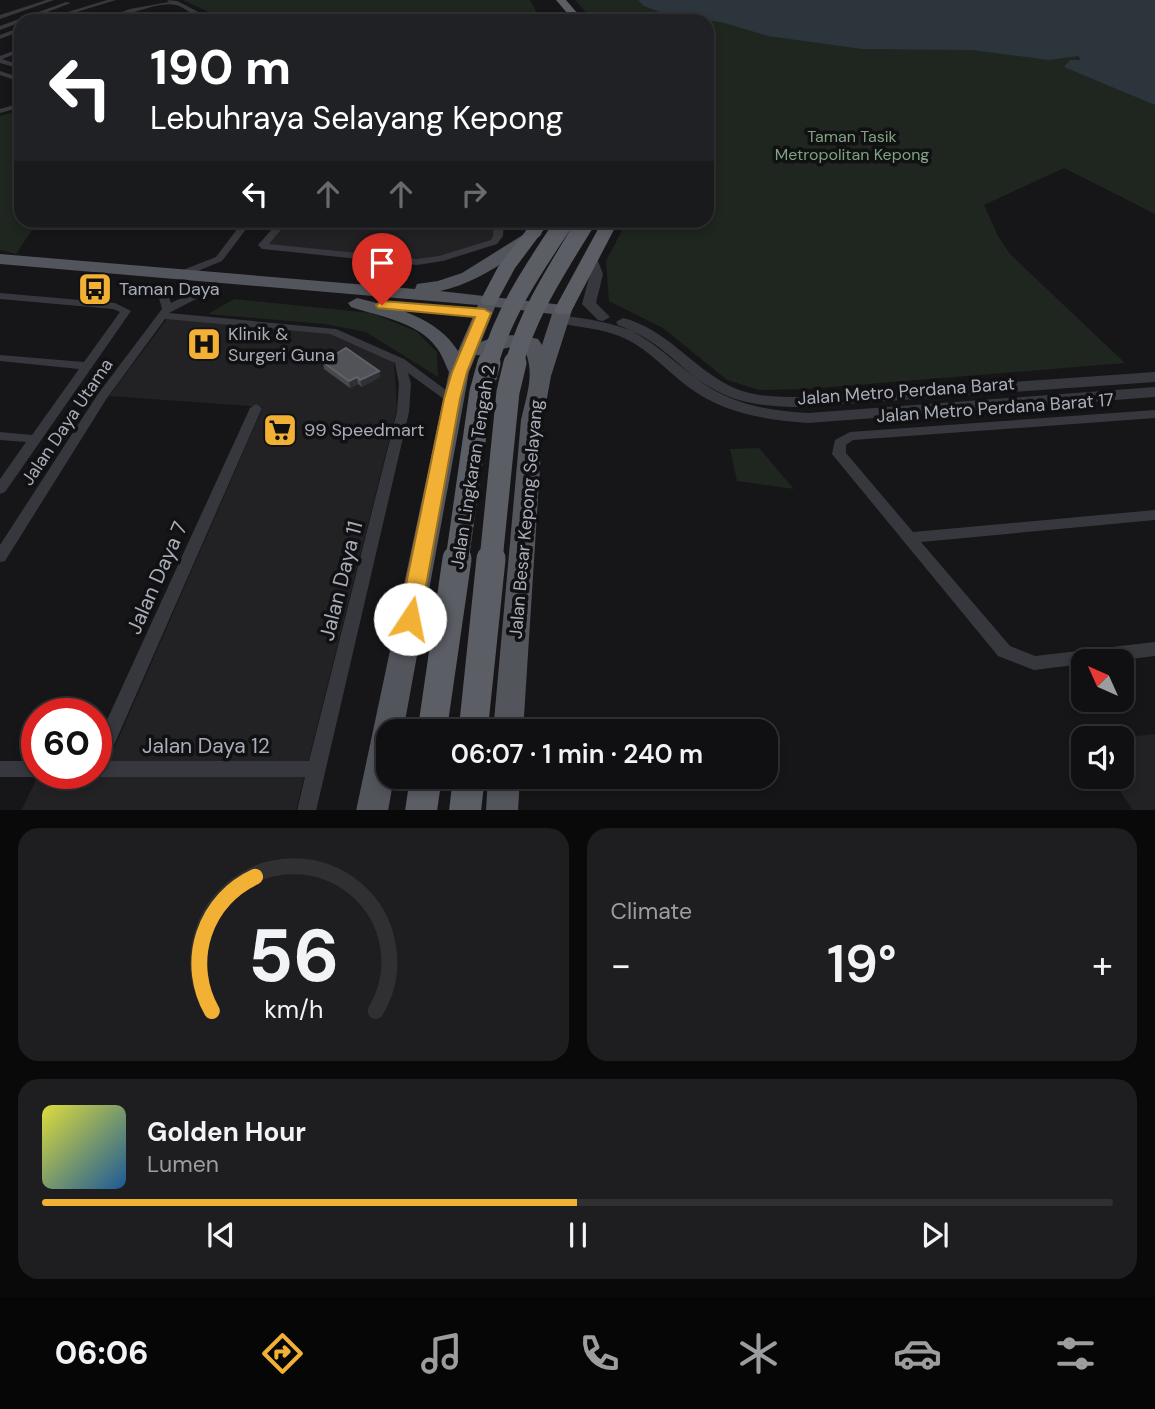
<!DOCTYPE html>
<html lang="en">
<head>
<meta charset="utf-8">
<style>
  :root { --surface:#101012; --page:#1e1e20; --text:#f1f3f6; --muted:#9c9d9f; --line:#303032; --accent:#f2b134 }
  body { margin:0; font-family:"DM Sans",sans-serif; background:var(--page); color:var(--text); height:100vh; display:flex; flex-direction:column; font-size:26px; white-space:nowrap }
  * { box-sizing:border-box; margin:0 }
  p { font-size:23px; color:var(--muted) }
  .icon { flex:none; width:38px; height:38px; fill:none; stroke:currentColor; stroke-width:2; stroke-linecap:round; stroke-linejoin:round }
  .map { position:relative; height:810px; overflow:hidden }
  .drawer { display:flex; flex-direction:column; gap:18px; padding:18px; background:#09090a; flex:1 }
  .drawer>* { flex:none }
  .guide { position:absolute; left:14px; top:14px; width:700px; height:214px; border-radius:21px; box-shadow:0 4px 10px #0003,0 0 0 2px var(--line); background:#202124; color:#fff; overflow:hidden }
  .needle { width:46px; rotate:315deg }
  .fabs { position:absolute; left:1071px; top:649px; display:grid; gap:14px }
  .fabs a { display:grid; place-items:center; width:63px; height:63px; border-radius:14px; background:var(--surface); box-shadow:0 4px 10px #0003,0 0 0 2px var(--line); font-size:35px }
  .speed { position:absolute; left:21px; top:698px; display:flex; gap:14px; font-size:35px; font-weight:700; text-align:center }
  .speed>* { display:grid; place-content:center; width:91px; height:91px; border-radius:50%; background:var(--surface); box-shadow:0 4px 10px #0003,0 0 0 2px var(--line); line-height:1 }
  .speed .limit { border:10px solid #d22; background:#fff; color:#111 }
  .pin { position:absolute; display:grid; place-items:center; width:60px; height:60px; color:#fff; margin:-72px -30px; border-radius:50% 50% 50% 0; rotate:-45deg; box-shadow:0 0 7px #0007 }
  .pin .icon { rotate:45deg }
  .me { position:absolute; width:77px; margin:-38px; rotate:11deg; stroke-linejoin:round; filter:drop-shadow(0 0 5px #0008) }
  .turn { display:flex; align-items:center; gap:24px; height:147px; padding:0 21px; font-size:32px }
  .turn .icon { width:91px; height:91px; stroke-width:2.5 }
  .turn b { display:block; font-size:49px; line-height:60px }
  .lanes { display:flex; align-items:center; height:66px; padding:0 21px; background:#0003; justify-content:center; gap:35px; direction:ltr }
  .lanes .off { opacity:.35 }
  .big { font-size:52px; font-weight:600; line-height:1.1 }
  .drawer .card { flex:1; display:flex; flex-direction:column; justify-content:center; gap:10px; min-width:0; padding:0 24px; border-radius:21px; background:var(--page) }
  .drawer .dial { align-items:center; gap:0 }
  .dial svg { height:182px; overflow:visible; fill:none; stroke:var(--line); stroke-width:7; stroke-linecap:round; text-anchor:middle }
  .dial text { fill:var(--text); stroke:none }
  .song { display:flex; align-items:center; gap:21px }
  .cover { width:84px; height:84px; border-radius:10px; background:linear-gradient(135deg,hsl(60 70% 55%),hsl(210 70% 35%)) }
  .played { height:7px; border-radius:4px; background:linear-gradient(90deg,var(--accent) 50%,var(--line) 50%) }
  .keys { display:flex; justify-content:space-around; direction:ltr }
  .heat { display:flex; justify-content:space-between; align-items:center; font-size:38px; direction:ltr }
  .drawer .tiles { flex:1; display:grid; gap:18px; grid-template-columns:1fr 1fr }
  .card:last-child { grid-column:span 2 }
  .trip { position:absolute; left:376px; top:719px; width:402px; height:70px; border-radius:21px; background:var(--surface); box-shadow:0 4px 10px #0003,0 0 0 2px var(--line); font-weight:600; line-height:70px; text-align:center }
  .tab-bar { display:flex; height:112px; justify-content:space-around; align-items:center; background:#060607; color:var(--muted) }
  .tab-bar .icon { width:49px; height:49px }
  .tab-bar .current { color:var(--accent) }
  .tab-bar b { font-size:32px; color:var(--text) }
  .map>svg:first-child { display:block }
  .built { fill:#222225 }
  .green { fill:#1e261f }
  .water { fill:#2c353c }
  .lines { fill:none; stroke-linecap:round; stroke-linejoin:round }
  .minor { fill:#37383d; fill-rule:evenodd }
  .tertiary { fill:#37383d; fill-rule:evenodd }
  .primary { fill:#53555c; fill-rule:evenodd }
  .trunk { fill:#5b5e65; fill-rule:evenodd }
  .trunk-bridge-far2 { stroke:#5b5e65; stroke-width:18 }
  .trunk-bridge-far1 { stroke:#5b5e65; stroke-width:23 }
  .trunk-bridge { stroke:#5b5e65; stroke-width:29 }
  .wall { fill:#47494d }
  .shaded-wall { fill:#2f3033 }
  .building { fill:#525359; stroke:#5f6168; stroke-width:2 }
  .route { fill:#f2b134; stroke:#9d7322; stroke-width:2 }
  .labels { text-anchor:middle; dominant-baseline:central; stroke-width:7; stroke-linejoin:round; paint-order:stroke }
  .far-park-label { font-size:16px; fill:#7fa381; stroke:#111113 }
  .poi-label { font-size:18px; fill:#a8adb8; stroke:#111113; text-anchor:start }
  .street-label { font-size:18px; fill:#a8adb8; stroke:#111113 }
  .near-street-label { font-size:21px; fill:#a8adb8; stroke:#111113 }
</style>
</head>
<body>
<div class="map">
<svg width="1155" height="811" viewBox="0 0 1155 811">
  <rect width="100%" height="100%" fill="#161618"/>
  <path class="built" d="M 289,221 L 495,221 L 492,240 L 439,257 L 415,260 L 267,244 Z
    M 167,319 L 328,333 L 394,362 L 397,409 L 296,810 L 21,811 L 37,778 L 102,776 L 263,407 L 109,396 Z
    M 1155,734 L 1155,810 L 1133,810 L 1110,777 L 1122,777 L 1122,738 L 1117,738 Z"/>
  <path class="green" d="M 183,0 L 530,0 L 541,21 L 228,21 Z
    M 575,0 L 1155,0 L 1155,214 L 1064,168 L 984,205 L 998,236 L 1010,254 L 1125,363 L 807,389 L 759,390 L 727,380 L 663,328 L 609,301 L 606,261 L 627,221 L 707,220 L 707,21 L 594,21 Z
    M 21,110 L 21,220 L 38,221 L 16,254 L 0,250 L 0,116 Z
    M 234,299 L 371,313 L 416,331 L 437,352 L 438,377 L 366,332 L 325,324 L 208,314 Z
    M 759,448 L 794,489 L 737,481 L 730,449 Z"/>
  <path class="water" d="M 638,0 L 1155,0 L 1155,105 L 1064,67 L 1070,60 L 1081,60 L 1078,56 L 1049,60 L 972,50 L 862,49 L 768,36 L 721,22 L 670,16 L 644,6 Z"/>
  <g class="lines">
    <path class="minor" d="M 46,0 L 54,0 L 0,19 L 0,15 Z
      M 107,0 L 116,0 L 60,17 L 55,16 Z
      M 167,0 L 177,1 L 216,21 C 207,21 201,15 193,16 C 180,16 169,21 156,21 L 191,13 C 186,10 181,6 176,5 C 157,0 118,21 97,21 L 130,9 L 169,2 Z
      M 66,2 L 71,3 L 0,30 L 0,26 Z
      M 21,27 L 21,31 L 0,39 L 0,35 Z
      M 21,48 L 21,52 L 2,59 L 21,65 L 21,69 L 0,63 L 0,56 Z
      M 0,71 L 21,78 L 21,82 L 0,75 Z
      M 21,103 L 21,107 L 0,113 L 0,109 Z
      M 244,220 L 253,220 L 222,261 L 183,277 L 175,277 L 175,273 L 216,257 Z
      M 280,220 L 289,220 L 269,244 L 417,259 L 439,256 L 491,240 L 493,236 L 494,220 L 504,220 L 503,236 L 497,244 L 443,261 L 417,265 L 262,249 L 258,245 Z
      M 150,282 L 168,295 L 171,303 L 190,294 L 213,288 L 217,287 L 222,290 L 221,292 L 198,298 L 169,313 L 336,329 L 404,359 L 458,399 L 452,403 L 448,402 L 408,373 L 411,384 L 409,412 L 316,811 L 297,811 L 305,777 L 96,777 L 89,774 L 96,774 L 96,744 L 250,408 L 256,404 L 262,408 L 107,761 L 309,761 L 397,412 L 399,384 L 395,363 L 330,334 L 165,319 L 107,398 L 5,561 L 0,562 L 0,545 L 98,394 L 162,309 L 159,298 L 145,285 Z
      M 0,293 L 115,303 L 131,311 L 5,492 L 0,494 L 0,479 L 26,442 L 0,440 L 0,432 L 32,435 L 79,369 L 0,361 L 0,355 L 84,362 L 120,312 L 113,309 L 0,299 Z
      M 1155,410 L 1155,418 L 853,440 L 846,445 L 846,453 L 913,532 L 1155,510 L 1155,520 L 921,542 L 1010,646 L 1035,656 L 1155,642 L 1155,656 L 1106,662 L 1083,662 L 1083,664 L 1034,670 L 998,656 L 832,454 L 835,440 L 850,432 Z
      M 0,761 L 37,761 L 37,774 L 44,774 L 37,777 L 0,777 Z"/>
    <path class="tertiary" d="M 591,252 L 595,253 L 603,274 L 596,303 L 610,317 L 603,321 L 598,320 L 582,304 L 590,274 L 585,256 Z
      M 560,315 C 586,319 614,322 638,334 C 660,345 678,364 697,379 C 730,404 768,411 808,413 L 1155,387 L 1155,397 L 808,423 C 765,420 722,413 687,386 C 667,371 650,351 628,340 C 605,328 579,328 555,322 L 553,319 L 555,316 Z
      M 623,318 C 666,329 690,365 728,385 C 750,397 777,397 802,397 L 1155,372 L 1155,382 L 802,407 C 773,407 743,405 717,391 C 680,372 660,341 618,325 L 616,322 Z"/>
    <path class="primary" d="M 534,228 L 542,233 L 540,236 C 508,260 479,282 440,291 L 563,305 L 572,310 L 551,376 L 543,420 L 523,732 L 493,732 L 521,420 C 527,394 536,371 523,347 C 504,344 492,357 476,355 L 469,372 L 403,732 L 388,732 L 388,777 L 394,777 L 388,811 L 356,811 L 449,372 C 445,364 442,354 436,347 C 418,322 378,316 351,307 L 348,303 L 357,298 C 394,307 437,317 458,351 L 478,305 L 0,264 L 0,254 L 415,289 L 417,284 L 438,281 L 462,273 ZM 495,307 L 552,314 L 542,345 L 538,339 C 517,334 501,333 481,342 Z
      M 488,777 L 520,777 L 518,811 L 486,811 Z"/>
    <path class="trunk" d="M 556,0 L 566,0 L 584,21 L 574,21 Z
      M 534,220 L 551,220 L 515,268 L 495,305 L 483,305 L 480,301 L 498,267 Z
      M 603,220 L 619,220 L 572,310 L 569,314 L 557,314 L 554,310 Z
      M 410,777 L 442,777 L 437,811 L 405,811 Z
      M 453,777 L 485,777 L 481,811 L 449,811 Z"/>
    <path class="trunk-bridge-far2" d="M 489,365 C 503,312 536,265 566,220
      M 514,365 C 527,313 560,265 587,220"/>
    <path class="trunk-bridge-far1" d="M 457,560 L 481,392 L 489,363
      M 491,560 L 508,392 L 515,363"/>
    <path class="trunk-bridge" d="M 432,732 L 457,559
      M 473,732 L 491,559"/>
  </g>
  <path class="wall" d="M 323,362 L 379,371 L 380,377 L 362,387 L 358,384 L 350,388 L 324,369 Z"/>
  <path class="shaded-wall" d="M 379,371 L 380,377 L 362,387 L 360,380 Z
    M 357,377 L 358,384 L 350,388 L 349,381 Z"/>
  <path class="building" d="M 346,348 L 379,371 L 360,380 L 357,377 L 349,381 L 323,362 Z"/>
  <path class="route" d="M 382,301 L 484,309 L 491,313 L 467,372 L 460,399 L 420,619 L 417,624 L 410,627 L 402,624 L 399,619 L 444,399 L 452,372 L 475,317 L 378,308 L 376,305 Z"/>
  <defs>
    <g id="bus-square" transform="scale(1.75)"><rect x="-9" y="-9" width="18" height="18" rx="4" fill="#f2b134" stroke="#111113"/><path d="M-5-6H5V4H4V6H2V4H-2V6H-4V4H-5ZM-3.5-4V0h7V-4ZM-3.5 1.2v1.5H-2V1.2ZM2 1.2v1.5H3.5V1.2Z" fill="#111"/></g>
    <g id="hospital-square" transform="scale(1.75)"><rect x="-9" y="-9" width="18" height="18" rx="4" fill="#f2b134" stroke="#111113"/><path d="M-5-5h3v3.5h4V-5h3V5h-3V1.5h-4V5h-3Z" fill="#111"/></g>
    <g id="supermarket-square" transform="scale(1.75)"><rect x="-9" y="-9" width="18" height="18" rx="4" fill="#f2b134" stroke="#111113"/><path d="M-6-5.5h2.5l.6 2H6L4.5 2H-2.5L-4.4-4H-6ZM-1.5 3.2a1.3 1.3 0 1 0 .1 0ZM3 3.2a1.3 1.3 0 1 0 .1 0Z" fill="#111"/></g>
  </defs>
  <g fill-rule="evenodd">
    <use href="#bus-square" x="95" y="289"/>
    <use href="#hospital-square" x="204" y="344"/>
    <use href="#supermarket-square" x="280" y="430"/>
  </g>
  <g class="labels">
    <g class="far-park-label">
      <text x="852" y="136">Taman Tasik<tspan x="852" dy="18">Metropolitan Kepong</tspan></text>
    </g>
    <g class="poi-label">
      <text x="119" y="289">Taman Daya</text>
      <text x="228" y="334">Klinik &amp;<tspan x="228" dy="21">Surgeri Guna</tspan></text>
      <text x="304" y="430">99 Speedmart</text>
    </g>
    <g class="street-label">
      <text transform="translate(906 391) rotate(-4)">Jalan Metro Perdana Barat</text>
      <text transform="translate(995 408) rotate(-4)">Jalan Metro Perdana Barat 17</text>
      <text transform="translate(67 422) rotate(-56)">Jalan Daya Utama</text>
      <text transform="translate(473 467) rotate(-81)">Jalan Lingkaran Tengah 2</text>
      <text transform="translate(526 519) rotate(-85)">Jalan Besar Kepong Selayang</text>
    </g>
    <g class="near-street-label">
      <text transform="translate(157 578) rotate(-66)">Jalan Daya 7</text>
      <text transform="translate(341 581) rotate(-76)">Jalan Daya 11</text>
      <text x="206" y="746">Jalan Daya 12</text>
    </g>
  </g>
</svg>
<div class="fabs">
<a><svg class="needle" viewBox="-14 -14 28 28"><path d="M0-13l5 13h-10z" fill="#e53935"/><path d="M0 13l5-13h-10z" fill="#9c9d9f"/></svg></a>
<a><svg class="icon" aria-label="sound" viewBox="0 0 24 24"><path d="M4 9h4l5-4v14l-5-4H4zM17 9q2 3 0 6"/></svg></a>
</div>
<div class="speed"><div class="limit">60</div></div>
<div class="pin" style="left:382px;top:305px;background:#d93025"><svg class="icon" aria-label="arrive" viewBox="0 0 24 24"><path d="M6 21V4h12l-3 4 3 4H6"/></svg></div>
<svg class="me" style="left:410px;top:619px" viewBox="-20 -20 40 40"><circle r="19" fill="#fff"/><path d="M0-13L10 11 0 6-10 11z" fill="#f2b134"/></svg>
<div class="trip">06:07 · 1 min · 240 m</div>
<div class="guide">
<div class="turn"><svg class="icon" aria-label="left" viewBox="0 0 24 24"><path d="M17 20v-9H6M10 6l-5 5 5 5"/></svg><div><b>190 m</b>Lebuhraya Selayang Kepong</div></div>
<div class="lanes"><svg class="icon" aria-label="left" viewBox="0 0 24 24"><path d="M17 20v-9H6M10 6l-5 5 5 5"/></svg><svg class="icon off" aria-label="ahead" viewBox="0 0 24 24"><path d="M12 20V5M6 11l6-6 6 6"/></svg><svg class="icon off" aria-label="ahead" viewBox="0 0 24 24"><path d="M12 20V5M6 11l6-6 6 6"/></svg><svg class="icon off" aria-label="right" viewBox="0 0 24 24"><path d="M7 20v-9h11M14 6l5 5-5 5"/></svg></div>
</div>
</div>
<section class="drawer">
<div class="tiles">
<div class="card dial"><svg viewBox="0 0 100 80">
<path d="M14 69A42 42 0 1 1 86 69"/>
<path d="M14 69A42 42 0 0 1 33 10" stroke="#f2b134"/>
<text x="50" y="56" font-size="32" font-weight="700">56</text>
<text x="50" y="72" font-size="11">km/h</text>
</svg></div>
<div class="card"><p>Climate</p>
<div class="heat"><a>−</a><b class="big">19°</b><a>+</a></div>
</div>
<div class="card">
<div class="song"><i class="cover"></i><div><b>Golden Hour</b><p>Lumen</p></div></div>
<div class="played"></div>
<div class="keys"><svg class="icon" aria-label="previous" viewBox="0 0 24 24"><path d="M18 5L8 12l10 7zM5 5v14"/></svg><svg class="icon" aria-label="pause" viewBox="0 0 24 24"><path d="M8 5v14M16 5v14"/></svg><svg class="icon" aria-label="next" viewBox="0 0 24 24"><path d="M6 5l10 7-10 7zM19 5v14"/></svg></div>
</div>
</div>
</section>
<nav class="tab-bar">
<b>06:06</b>
<svg class="icon current" aria-label="directions" viewBox="0 0 24 24"><path d="M12 3l9 9-9 9-9-9zM9 14v-3h6M13 9l2 2-2 2"/></svg>
<svg class="icon" aria-label="music" viewBox="0 0 24 24"><path d="M9 18V5l10-2v13"/><circle cx="6" cy="18" r="3"/><circle cx="16" cy="16" r="3"/></svg>
<svg class="icon" aria-label="phone" viewBox="0 0 24 24"><path d="M5 4h4l2 5-3 2q2 4 5 5l2-3 5 2v4C11 20 4 13 5 4z"/></svg>
<svg class="icon" aria-label="climate" viewBox="0 0 24 24"><path d="M12 3v18M4 7l16 10M4 17L20 7"/></svg>
<svg class="icon" aria-label="car" viewBox="0 0 24 24"><path d="M5 17H2v-5l4-1 3-4h7l3 4 3 1v5h-3M9 17h6M6 11h13"/><circle cx="7" cy="17" r="2"/><circle cx="17" cy="17" r="2"/></svg>
<svg class="icon" aria-label="filters" viewBox="0 0 24 24"><path d="M4 7h16M4 17h16"/><circle cx="9" cy="7" r="2"/><circle cx="15" cy="17" r="2"/></svg>
</nav>
</body>
</html>
